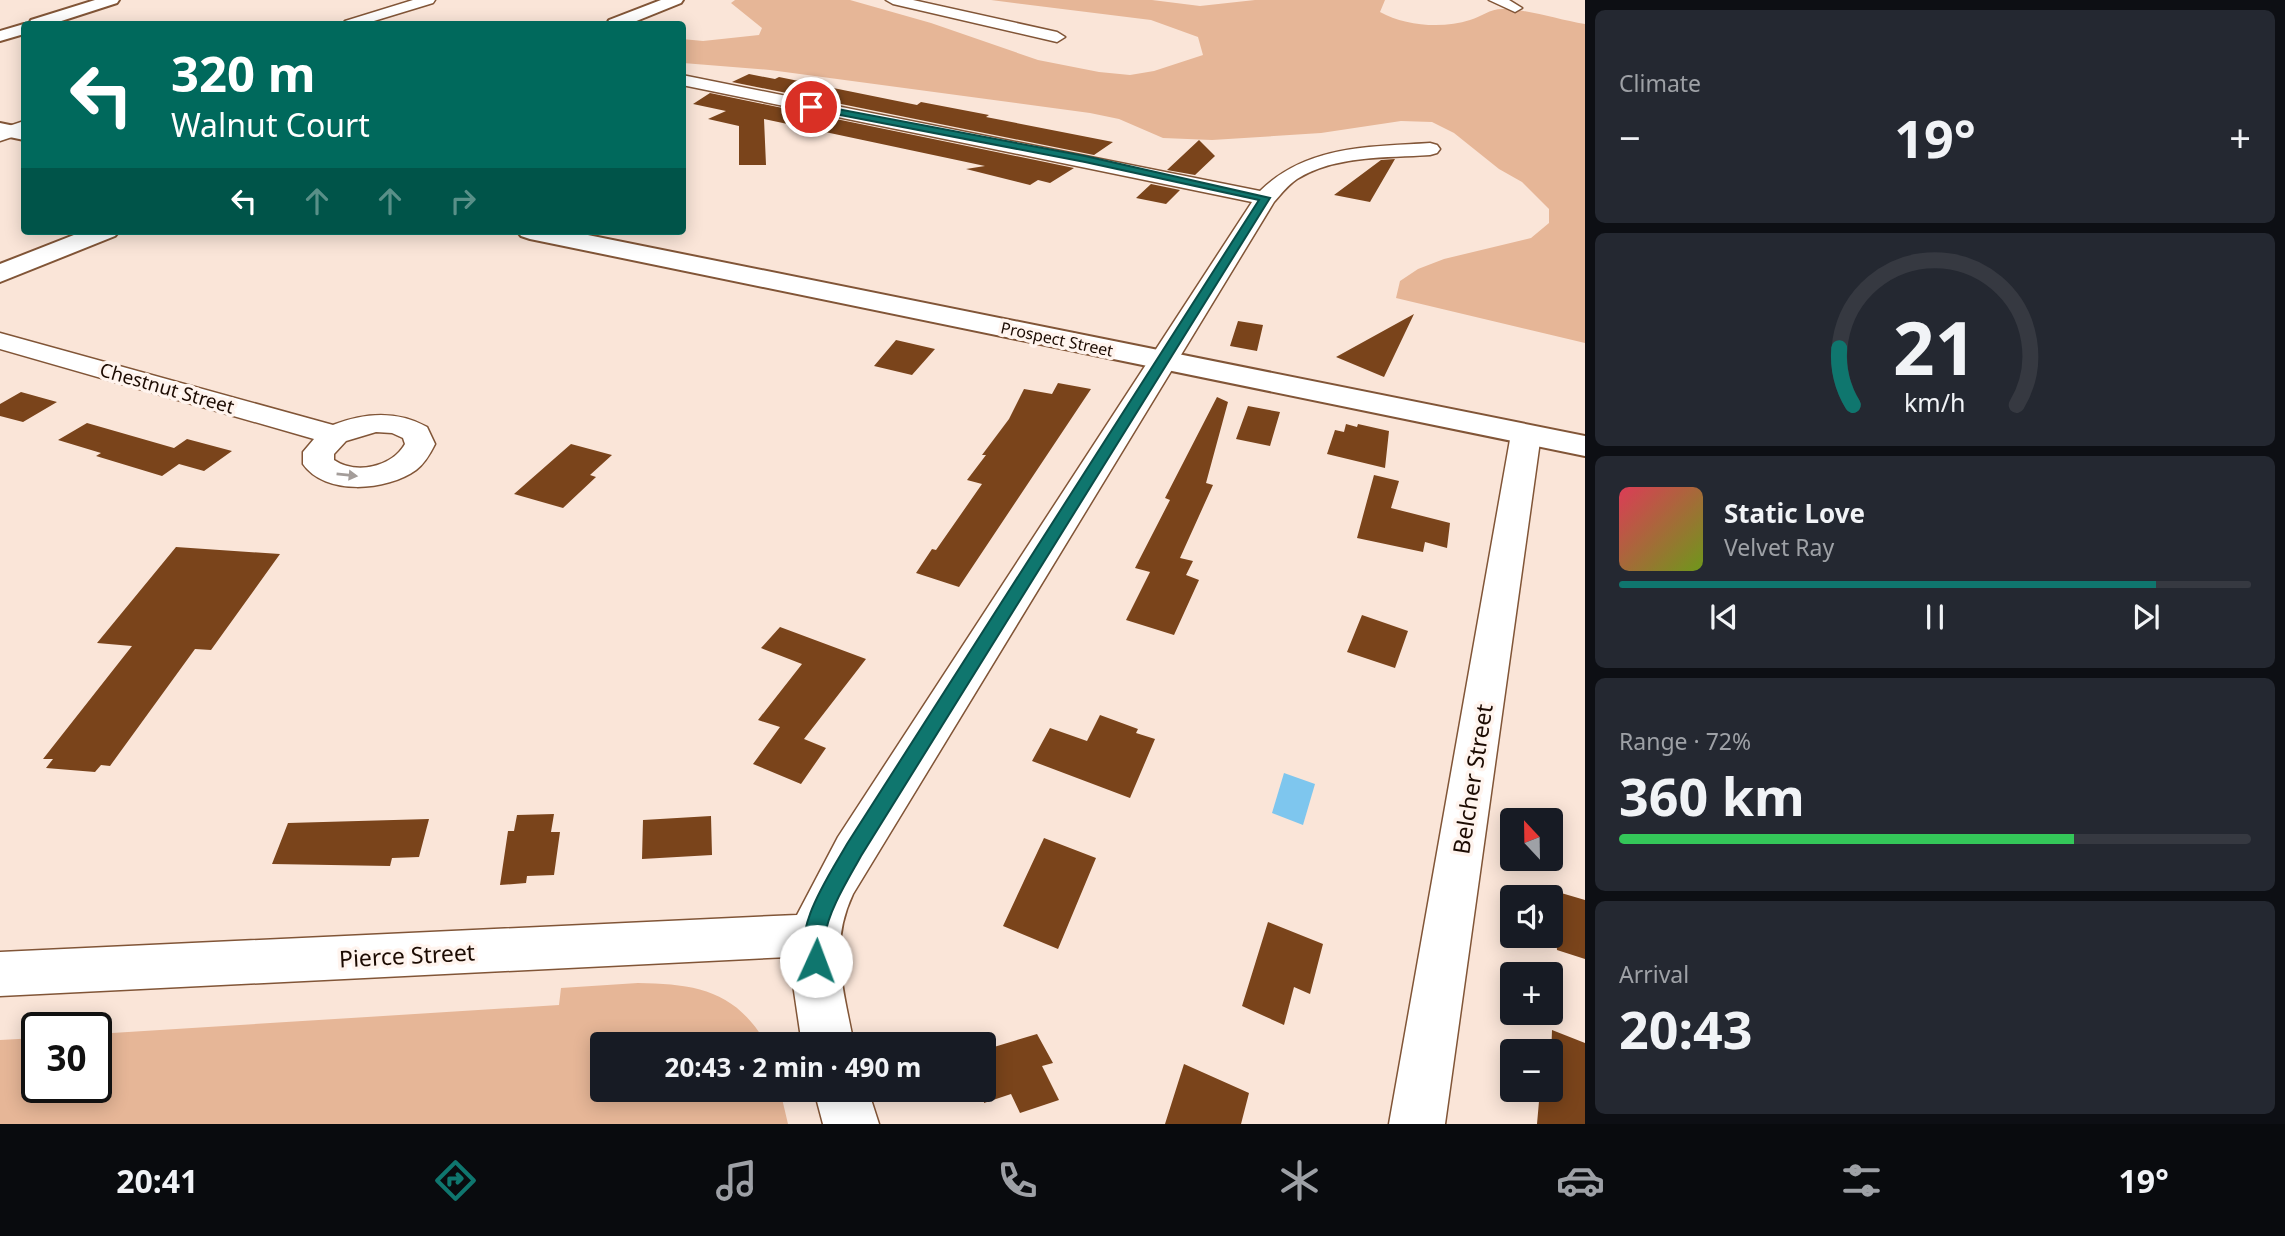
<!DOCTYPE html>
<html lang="en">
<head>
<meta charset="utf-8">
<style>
  :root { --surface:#171b24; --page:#242831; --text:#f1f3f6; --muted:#9ea1a6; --line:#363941; --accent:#0f766e }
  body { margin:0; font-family:"Noto Sans",sans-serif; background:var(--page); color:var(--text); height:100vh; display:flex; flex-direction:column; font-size:26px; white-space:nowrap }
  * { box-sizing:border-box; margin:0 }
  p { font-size:23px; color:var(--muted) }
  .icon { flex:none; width:38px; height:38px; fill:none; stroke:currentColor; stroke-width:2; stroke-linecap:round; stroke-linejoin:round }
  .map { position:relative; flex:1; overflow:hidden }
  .sheet { display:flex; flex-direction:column; gap:10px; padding:10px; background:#0d0f14; width:700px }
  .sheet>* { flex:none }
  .top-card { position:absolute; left:21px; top:21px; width:665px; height:214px; border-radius:7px; box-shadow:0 4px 18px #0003; background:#00695c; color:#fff; overflow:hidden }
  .needle { width:46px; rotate:338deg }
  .buttons { position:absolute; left:1500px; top:808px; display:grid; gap:14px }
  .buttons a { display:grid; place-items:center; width:63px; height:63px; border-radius:7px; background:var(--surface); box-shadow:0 4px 18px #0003; font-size:35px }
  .speed { position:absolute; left:21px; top:1012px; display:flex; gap:14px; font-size:35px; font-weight:700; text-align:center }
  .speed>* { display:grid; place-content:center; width:91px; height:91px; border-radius:50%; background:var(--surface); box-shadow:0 4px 18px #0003; line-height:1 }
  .speed .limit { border:4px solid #111; border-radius:10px; background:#fff; color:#111 }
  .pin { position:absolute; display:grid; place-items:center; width:60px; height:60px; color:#fff; margin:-30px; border:4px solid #fff; border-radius:50%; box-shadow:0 2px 7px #0007 }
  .me { position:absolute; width:77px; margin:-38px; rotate:2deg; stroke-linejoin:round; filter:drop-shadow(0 0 5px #0008) }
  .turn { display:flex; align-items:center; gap:24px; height:147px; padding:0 35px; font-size:32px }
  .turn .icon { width:91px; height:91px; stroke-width:2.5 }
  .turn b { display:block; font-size:49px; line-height:60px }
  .lanes { display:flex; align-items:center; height:66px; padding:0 35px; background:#0003; justify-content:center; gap:35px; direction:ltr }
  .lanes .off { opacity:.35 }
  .big { font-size:52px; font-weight:700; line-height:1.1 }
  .sheet .widget { flex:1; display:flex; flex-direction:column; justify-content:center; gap:10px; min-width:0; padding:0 24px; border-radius:10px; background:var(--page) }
  .sheet .dial { align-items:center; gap:0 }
  .dial svg { height:182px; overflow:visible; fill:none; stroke:var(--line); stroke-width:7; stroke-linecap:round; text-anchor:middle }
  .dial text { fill:var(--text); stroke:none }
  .song { display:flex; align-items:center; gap:21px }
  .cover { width:84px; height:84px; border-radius:10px; background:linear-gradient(135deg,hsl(350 70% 55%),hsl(80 70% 35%)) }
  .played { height:7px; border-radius:4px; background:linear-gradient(90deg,var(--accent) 85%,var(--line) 85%) }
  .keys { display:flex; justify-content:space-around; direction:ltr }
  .heat { display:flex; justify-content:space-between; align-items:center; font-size:38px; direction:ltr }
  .charge { height:10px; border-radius:5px; background:linear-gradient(90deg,#34c759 72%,var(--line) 0) }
  .trip { position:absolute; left:590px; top:1032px; width:406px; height:70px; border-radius:7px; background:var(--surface); box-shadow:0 4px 18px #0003; font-weight:700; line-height:70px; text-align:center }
  .tab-bar { display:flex; height:112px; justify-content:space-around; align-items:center; background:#090b0e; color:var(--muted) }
  .tab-bar .icon { width:49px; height:49px }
  .tab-bar .current { color:var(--accent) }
  .tab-bar b { font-size:32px; color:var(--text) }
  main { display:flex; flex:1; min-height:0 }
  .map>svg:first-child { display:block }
  .green { fill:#e6b697 }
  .water { fill:#7ec6ee }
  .building { fill:#7a441b }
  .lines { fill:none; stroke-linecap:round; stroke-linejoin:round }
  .street-casing { stroke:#815537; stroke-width:3 }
  .secondary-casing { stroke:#815537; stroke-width:4 }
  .street { fill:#fff; fill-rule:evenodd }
  .secondary { fill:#fff; fill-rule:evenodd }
  .oneway { fill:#a49d9a }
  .route { fill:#0f766e; stroke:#0a4d48; stroke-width:2 }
  .labels { text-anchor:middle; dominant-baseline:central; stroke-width:7; stroke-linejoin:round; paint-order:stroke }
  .far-street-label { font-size:16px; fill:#1c0b02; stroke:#fff4ee }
  .street-label { font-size:19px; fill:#1c0b02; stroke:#fff4ee }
  .near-street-label { font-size:23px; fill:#1c0b02; stroke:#fff4ee }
</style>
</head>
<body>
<main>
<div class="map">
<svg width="1585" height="1124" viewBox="0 0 1585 1124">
  <rect width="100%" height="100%" fill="#fae5d8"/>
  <path class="green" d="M 735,0 L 850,0 L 931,23 L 1038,60 L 1099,72 L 1130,75 L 1154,71 L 1203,55 L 1198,37 L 1151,20 L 991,0 L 1152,0 L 1200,6 L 1255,0 L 1385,0 L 1380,12 C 1405,26 1443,29 1470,20 C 1483,16 1490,8 1505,9 C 1531,10 1559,20 1585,24 L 1585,343 L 1396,298 L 1400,281 L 1418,269 L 1444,259 L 1531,238 L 1549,223 L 1549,209 L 1522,182 L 1499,169 L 1454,133 L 1432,122 L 1401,121 L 1321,133 L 1212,140 L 1163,138 L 1119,119 L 1090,113 L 770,70 L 683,63 L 682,39 L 703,41 L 759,35 L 762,28 L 731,3 Z
    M 638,983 C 696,984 736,990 767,1045 L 602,1045 L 602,1090 L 780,1090 L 788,1124 L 0,1124 L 0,1040 L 37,1038 L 37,1087 L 96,1087 L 96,1034 L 559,1005 L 561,988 Z"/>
  <path class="water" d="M 1284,773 L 1315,784 L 1303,825 L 1272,813 Z"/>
  <path class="building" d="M 749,74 L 775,79 L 779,77 L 917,105 L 921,102 L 989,115 L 986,117 L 1113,142 L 1094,155 L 732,82 Z
    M 710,93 L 1074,168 L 1050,183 L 1038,180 L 1030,185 L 966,169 L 985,166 L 764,119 L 766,165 L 739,165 L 739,126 L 708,119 L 726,111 L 693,104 Z
    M 1199,140 L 1215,156 L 1195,175 L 1167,170 Z
    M 1395,159 L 1370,202 L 1334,195 L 1381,160 Z
    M 1151,184 L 1180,190 L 1166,204 L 1136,198 Z
    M 1414,314 L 1384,377 L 1336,357 Z
    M 1238,321 L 1263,325 L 1257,351 L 1230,346 Z
    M 896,340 L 935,349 L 912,375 L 874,366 Z
    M 1058,383 L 1091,389 L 959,587 L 916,573 L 932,549 L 936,550 L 982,484 L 967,480 L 986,455 L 982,455 L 1009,419 L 1024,389 L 1052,394 Z
    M 21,392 L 57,402 L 23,422 L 0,416 L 0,404 Z
    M 1217,397 L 1228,402 L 1206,483 L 1213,485 L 1180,558 L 1193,561 L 1186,575 L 1199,580 L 1174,635 L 1126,620 L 1150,572 L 1135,568 L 1170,500 L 1165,498 Z
    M 1248,406 L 1280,412 L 1270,446 L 1236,439 Z
    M 87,423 L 174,448 L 187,439 L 232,451 L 204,471 L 179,464 L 162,476 L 96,456 L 101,453 L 58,440 Z
    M 1346,424 L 1357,427 L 1358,424 L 1389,431 L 1385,468 L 1327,454 L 1335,430 L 1344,432 Z
    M 571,444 L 612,455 L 590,475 L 596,477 L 563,508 L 514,494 Z
    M 1374,475 L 1399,481 L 1391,508 L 1450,523 L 1447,548 L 1425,542 L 1423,552 L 1357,538 Z
    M 176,547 L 280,554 L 211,650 L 195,649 L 110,766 L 101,765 L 95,772 L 46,768 L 53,759 L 43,759 L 132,646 L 97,643 Z
    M 1362,615 L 1408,631 L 1395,668 L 1347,652 Z
    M 780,627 L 866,659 L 804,739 L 826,748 L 801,784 L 753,764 L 780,727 L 758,720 L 802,664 L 761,648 Z
    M 1100,715 L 1138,729 L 1136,733 L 1155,739 L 1130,798 L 1032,761 L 1050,728 L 1087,741 Z
    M 554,814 L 551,832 L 560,832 L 554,875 L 527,876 L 526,883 L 500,885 L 508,831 L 514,831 L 517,815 Z
    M 711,816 L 712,855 L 642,859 L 643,820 Z
    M 429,819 L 419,857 L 392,858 L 390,866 L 272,864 L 288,823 Z
    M 1044,838 L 1096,858 L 1058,949 L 1003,926 Z
    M 1551,890 L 1585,900 L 1585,959 L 1557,950 Z
    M 1268,922 L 1323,944 L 1310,994 L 1294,987 L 1284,1025 L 1242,1006 Z
    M 1552,1030 L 1585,1043 L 1585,1124 L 1537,1124 L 1540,1090 L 1550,1090 Z
    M 1037,1034 L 1053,1063 L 1042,1066 L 1059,1100 L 1020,1113 L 1011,1094 L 984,1103 L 984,1050 Z
    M 1184,1064 L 1249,1093 L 1241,1124 L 1165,1124 Z"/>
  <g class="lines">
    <g class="street-casing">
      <path id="street" d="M 413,0 L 435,0 L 433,3 L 364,24 L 342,24 L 345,21 Z
        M 886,0 L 913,0 L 1057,32 L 1065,37 L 1057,42 L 893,4 Z
        M 1489,0 L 1509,0 L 1522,8 L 1515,12 Z
        M 682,75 L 1260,191 C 1307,145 1369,147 1430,143 L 1437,145 L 1440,149 L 1437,153 L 1430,155 C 1387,158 1335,155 1297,179 C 1288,185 1281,194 1274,202 L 853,894 C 828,947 844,990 854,1045 L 802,1045 L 789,957 L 0,996 L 0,952 L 797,915 L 838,837 L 1252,202 L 682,85 Z
        M 24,121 L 24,133 L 0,141 L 0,129 Z
        M 0,333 L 333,425 C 364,413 396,410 427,427 L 435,444 C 430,454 425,463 416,470 C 387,491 325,496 303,464 L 303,452 L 314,439 L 0,349 ZM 376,432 L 392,433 L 403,438 L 405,444 C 392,467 356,475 334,460 L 334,454 L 346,441 Z
        M 1526,425 L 1537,428 L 1541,434 L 1445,1124 L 1389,1124 L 1511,434 L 1515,428 Z
        M 814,1090 L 868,1090 L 879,1124 L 823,1124 Z"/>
    </g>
    <g class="secondary-casing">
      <path id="secondary" d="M 95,0 L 119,0 L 117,3 L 52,24 L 29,24 L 31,20 Z
        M 661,0 L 683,0 L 681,3 L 629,24 L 607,24 L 609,20 Z
        M 24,24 L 27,24 L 24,34 L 0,41 L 0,31 Z
        M 0,123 L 24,128 L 24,140 L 0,135 Z
        M 84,231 L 119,231 L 115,236 L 0,282 L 0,264 Z
        M 517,231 L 568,231 L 1585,436 L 1585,456 L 530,239 L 521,236 Z"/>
    </g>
    <use href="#street" class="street"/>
    <use href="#secondary" class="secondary"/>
  </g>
  <defs><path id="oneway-solid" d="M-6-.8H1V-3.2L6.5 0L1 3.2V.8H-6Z" transform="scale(1.75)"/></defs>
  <use class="oneway" href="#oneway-solid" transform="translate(347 475) rotate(6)"/>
  <path class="route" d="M 811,104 L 1085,156 L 1270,198 L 861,856 C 849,878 828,911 825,936 C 824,948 829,957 824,968 L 816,971 L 808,968 C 790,931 829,876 847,844 L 1259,200 L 1085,162 L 809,109 Z"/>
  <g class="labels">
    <g class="far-street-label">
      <text transform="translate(1057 339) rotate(12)">Prospect Street</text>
    </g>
    <g class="street-label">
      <text transform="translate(167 388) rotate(16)">Chestnut Street</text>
    </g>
    <g class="near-street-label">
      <text transform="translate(1472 779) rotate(-81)">Belcher Street</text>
      <text transform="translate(407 955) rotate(-3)">Pierce Street</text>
    </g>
  </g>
</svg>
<div class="buttons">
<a><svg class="needle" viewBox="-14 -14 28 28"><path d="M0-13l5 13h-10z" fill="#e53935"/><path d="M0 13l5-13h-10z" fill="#9ea1a6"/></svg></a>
<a><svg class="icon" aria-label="sound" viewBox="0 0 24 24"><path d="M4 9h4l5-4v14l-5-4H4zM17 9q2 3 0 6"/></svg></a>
<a>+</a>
<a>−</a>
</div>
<div class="speed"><div class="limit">30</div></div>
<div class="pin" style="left:811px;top:107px;background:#d93025"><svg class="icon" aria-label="arrive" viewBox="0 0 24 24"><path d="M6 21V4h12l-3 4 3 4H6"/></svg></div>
<svg class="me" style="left:816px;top:961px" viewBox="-20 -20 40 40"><circle r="19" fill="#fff"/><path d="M0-13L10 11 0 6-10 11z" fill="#0f766e"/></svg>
<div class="trip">20:43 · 2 min · 490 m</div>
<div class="top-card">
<div class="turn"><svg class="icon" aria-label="left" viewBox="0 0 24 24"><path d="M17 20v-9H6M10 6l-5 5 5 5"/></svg><div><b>320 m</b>Walnut Court</div></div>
<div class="lanes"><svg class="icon" aria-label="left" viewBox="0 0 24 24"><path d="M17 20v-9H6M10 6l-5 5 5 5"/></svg><svg class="icon off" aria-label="ahead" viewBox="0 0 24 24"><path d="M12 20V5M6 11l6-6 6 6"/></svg><svg class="icon off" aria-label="ahead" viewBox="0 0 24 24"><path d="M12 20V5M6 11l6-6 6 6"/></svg><svg class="icon off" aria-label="right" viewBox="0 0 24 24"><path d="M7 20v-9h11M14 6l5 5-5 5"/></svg></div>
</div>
</div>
<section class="sheet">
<div class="widget"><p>Climate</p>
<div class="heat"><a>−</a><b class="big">19°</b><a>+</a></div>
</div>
<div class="widget dial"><svg viewBox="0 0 100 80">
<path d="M14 69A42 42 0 1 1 86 69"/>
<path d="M14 69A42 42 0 0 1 8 44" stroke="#0f766e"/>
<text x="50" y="56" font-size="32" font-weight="700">21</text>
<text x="50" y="72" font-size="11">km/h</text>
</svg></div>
<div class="widget">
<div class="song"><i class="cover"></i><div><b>Static Love</b><p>Velvet Ray</p></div></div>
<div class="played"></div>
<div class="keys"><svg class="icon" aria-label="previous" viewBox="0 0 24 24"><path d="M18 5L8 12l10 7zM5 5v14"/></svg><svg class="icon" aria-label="pause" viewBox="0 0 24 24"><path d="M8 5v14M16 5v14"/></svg><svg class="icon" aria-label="next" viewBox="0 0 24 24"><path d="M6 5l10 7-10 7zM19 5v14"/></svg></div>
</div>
<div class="widget"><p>Range · 72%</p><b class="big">360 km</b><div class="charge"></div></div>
<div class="widget"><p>Arrival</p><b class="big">20:43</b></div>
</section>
</main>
<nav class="tab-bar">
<b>20:41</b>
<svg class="icon current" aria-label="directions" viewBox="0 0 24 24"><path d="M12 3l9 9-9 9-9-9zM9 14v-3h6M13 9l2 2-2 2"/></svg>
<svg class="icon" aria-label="music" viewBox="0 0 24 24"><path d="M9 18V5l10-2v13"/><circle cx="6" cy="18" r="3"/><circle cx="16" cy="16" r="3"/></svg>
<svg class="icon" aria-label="phone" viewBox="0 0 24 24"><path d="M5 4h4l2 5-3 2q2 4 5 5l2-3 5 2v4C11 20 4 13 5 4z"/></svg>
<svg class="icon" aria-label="climate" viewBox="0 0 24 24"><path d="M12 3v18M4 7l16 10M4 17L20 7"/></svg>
<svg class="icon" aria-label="car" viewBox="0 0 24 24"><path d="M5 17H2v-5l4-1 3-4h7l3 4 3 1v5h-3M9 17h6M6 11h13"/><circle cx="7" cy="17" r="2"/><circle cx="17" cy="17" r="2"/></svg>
<svg class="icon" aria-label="filters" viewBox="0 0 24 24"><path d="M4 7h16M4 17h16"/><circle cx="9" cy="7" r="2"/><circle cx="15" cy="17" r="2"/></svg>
<b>19°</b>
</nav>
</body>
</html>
